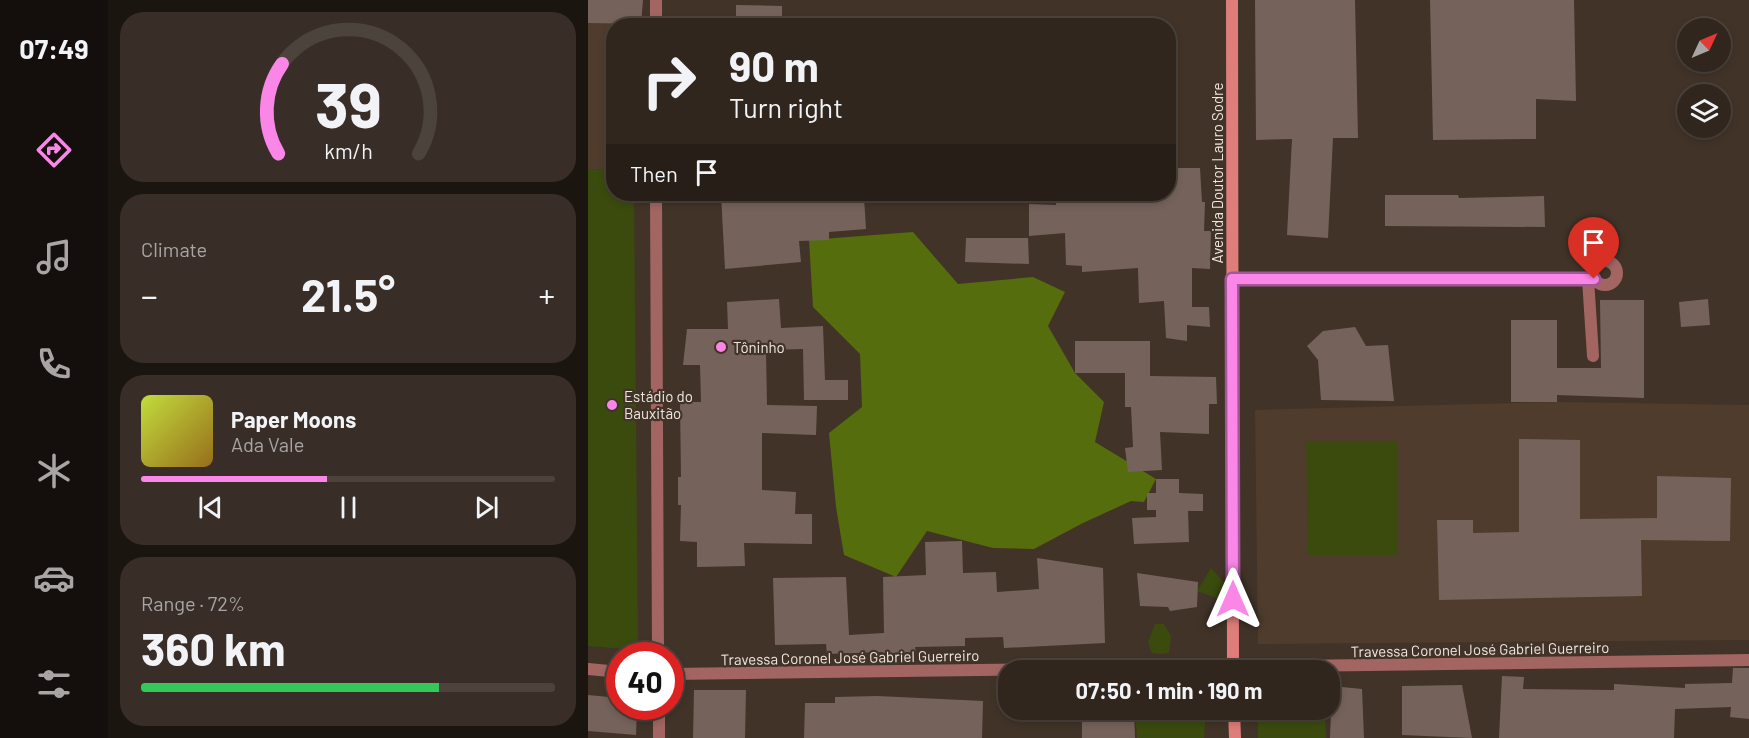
<!DOCTYPE html>
<html lang="en">
<head>
<meta charset="utf-8">
<style>
  :root { --surface:#31261e; --page:#392e27; --text:#f1f3f6; --muted:#a8a5a4; --line:#4c433c; --accent:#fa87e8 }
  body { margin:0; font-family:Barlow,sans-serif; background:var(--page); color:var(--text); height:100vh; display:flex; flex-direction:column; font-size:22px; white-space:nowrap }
  * { box-sizing:border-box; margin:0 }
  p { font-size:20px; color:var(--muted) }
  .icon { flex:none; width:33px; height:33px; fill:none; stroke:currentColor; stroke-width:2; stroke-linecap:round; stroke-linejoin:round }
  .map { position:relative; flex:1; overflow:hidden }
  .side { display:flex; flex-direction:column; gap:12px; padding:12px; background:#1b1510; width:480px }
  .side>* { flex:none }
  .hud { position:absolute; left:18px; top:18px; width:570px; height:183px; border-radius:24px; box-shadow:0 3px 9px #0003,0 0 0 2px var(--line); background:#31261e; color:var(--text); overflow:hidden }
  .needle { width:39px; rotate:46deg }
  .controls { position:absolute; left:1089px; top:18px; display:grid; gap:12px }
  .controls a { display:grid; place-items:center; width:54px; height:54px; border-radius:50%; background:var(--surface); box-shadow:0 3px 9px #0003,0 0 0 2px var(--line); font-size:30px }
  .speed { position:absolute; left:18px; top:642px; display:flex; gap:12px; font-size:30px; font-weight:700; text-align:center }
  .speed>* { display:grid; place-content:center; width:78px; height:78px; border-radius:50%; background:var(--surface); box-shadow:0 3px 9px #0003,0 0 0 2px var(--line); line-height:1 }
  .speed .limit { border:9px solid #d22; background:#fff; color:#111 }
  .pin { position:absolute; display:grid; place-items:center; width:51px; height:51px; color:#fff; margin:-62px -26px; border-radius:50% 50% 50% 0; rotate:-45deg; box-shadow:0 0 6px #0007 }
  .pin .icon { rotate:45deg }
  .me { position:absolute; width:66px; margin:-33px; rotate:0deg; stroke-linejoin:round; filter:drop-shadow(0 0 4px #0008) }
  .turn { display:flex; align-items:center; gap:21px; height:126px; padding:0 24px; font-size:27px }
  .turn .icon { width:78px; height:78px; stroke-width:2.5 }
  .turn b { display:block; font-size:42px; line-height:51px }
  .then { display:flex; align-items:center; height:57px; padding:0 24px; background:#0003; gap:12px; font-size:22px }
  .big { font-size:45px; font-weight:700; line-height:1.1 }
  .side .card { flex:1; display:flex; flex-direction:column; justify-content:center; gap:9px; min-width:0; padding:0 21px; border-radius:24px; background:var(--page) }
  .side .dial { align-items:center; gap:0 }
  .dial svg { height:156px; overflow:visible; fill:none; stroke:var(--line); stroke-width:7; stroke-linecap:round; text-anchor:middle }
  .dial text { fill:var(--text); stroke:none }
  .song { display:flex; align-items:center; gap:18px }
  .cover { width:72px; height:72px; border-radius:9px; background:linear-gradient(135deg,hsl(70 70% 55%),hsl(40 70% 35%)) }
  .played { height:6px; border-radius:3px; background:linear-gradient(90deg,var(--accent) 45%,var(--line) 45%) }
  .keys { display:flex; justify-content:space-around; direction:ltr }
  .heat { display:flex; justify-content:space-between; align-items:center; font-size:33px; direction:ltr }
  .charge { height:9px; border-radius:4px; background:linear-gradient(90deg,#34c759 72%,var(--line) 0) }
  .trip { position:absolute; left:410px; top:660px; width:342px; height:60px; border-radius:24px; background:var(--surface); box-shadow:0 3px 9px #0003,0 0 0 2px var(--line); font-weight:700; line-height:60px; text-align:center }
  main { display:flex; flex:1; min-height:0 }
  .tabs { display:flex; flex-direction:column; width:108px; justify-content:space-around; align-items:center; background:#140f0c; color:var(--muted) }
  .tabs .icon { width:42px; height:42px }
  .tabs .selected { color:var(--accent) }
  .tabs b { font-size:27px; color:var(--text) }
  .map>svg:first-child { display:block }
  .built { fill:#4f3c2c }
  .green { fill:#3b4b0e }
  .forest { fill:#556d0c }
  .building { fill:#75635b }
  .lines { fill:none; stroke-linecap:round; stroke-linejoin:round }
  .street { stroke:#a26562; stroke-width:12 }
  .secondary { stroke:#de7d79; stroke-width:12 }
  .route-casing { stroke:#a25897; stroke-width:15 }
  .route { stroke:#fa87e8; stroke-width:10 }
  .poi-dot { fill:#fa87e8; stroke:#413328; stroke-width:2 }
  .labels { text-anchor:middle; dominant-baseline:central; stroke-width:4.5; stroke-linejoin:round; paint-order:stroke }
  .street-label { font-size:15px; fill:#efe6df; stroke:#413328 }
  .poi-label { font-size:15px; fill:#efe6df; stroke:#413328; text-anchor:start }
</style>
</head>
<body>
<main>
<nav class="tabs">
<b>07:49</b>
<svg class="icon selected" aria-label="directions" viewBox="0 0 24 24"><path d="M12 3l9 9-9 9-9-9zM9 14v-3h6M13 9l2 2-2 2"/></svg>
<svg class="icon" aria-label="music" viewBox="0 0 24 24"><path d="M9 18V5l10-2v13"/><circle cx="6" cy="18" r="3"/><circle cx="16" cy="16" r="3"/></svg>
<svg class="icon" aria-label="phone" viewBox="0 0 24 24"><path d="M5 4h4l2 5-3 2q2 4 5 5l2-3 5 2v4C11 20 4 13 5 4z"/></svg>
<svg class="icon" aria-label="climate" viewBox="0 0 24 24"><path d="M12 3v18M4 7l16 10M4 17L20 7"/></svg>
<svg class="icon" aria-label="car" viewBox="0 0 24 24"><path d="M5 17H2v-5l4-1 3-4h7l3 4 3 1v5h-3M9 17h6M6 11h13"/><circle cx="7" cy="17" r="2"/><circle cx="17" cy="17" r="2"/></svg>
<svg class="icon" aria-label="filters" viewBox="0 0 24 24"><path d="M4 7h16M4 17h16"/><circle cx="9" cy="7" r="2"/><circle cx="15" cy="17" r="2"/></svg>
</nav>
<section class="side">
<div class="card dial"><svg viewBox="0 0 100 80">
<path d="M14 69A42 42 0 1 1 86 69"/>
<path d="M14 69A42 42 0 0 1 16 23" stroke="#fa87e8"/>
<text x="50" y="56" font-size="32" font-weight="700">39</text>
<text x="50" y="72" font-size="11">km/h</text>
</svg></div>
<div class="card"><p>Climate</p>
<div class="heat"><a>−</a><b class="big">21.5°</b><a>+</a></div>
</div>
<div class="card">
<div class="song"><i class="cover"></i><div><b>Paper Moons</b><p>Ada Vale</p></div></div>
<div class="played"></div>
<div class="keys"><svg class="icon" aria-label="previous" viewBox="0 0 24 24"><path d="M18 5L8 12l10 7zM5 5v14"/></svg><svg class="icon" aria-label="pause" viewBox="0 0 24 24"><path d="M8 5v14M16 5v14"/></svg><svg class="icon" aria-label="next" viewBox="0 0 24 24"><path d="M6 5l10 7-10 7zM19 5v14"/></svg></div>
</div>
<div class="card"><p>Range · 72%</p><b class="big">360 km</b><div class="charge"></div></div>
</section>
<div class="map">
<svg width="1161" height="738" viewBox="0 0 1161 738">
  <rect width="100%" height="100%" fill="#413328"/>
  <path class="built" d="M 0,23 L 53,24 L 53,25 L 26,26 L 25,169 L 0,170 Z
    M 969,402 L 1161,405 L 1161,640 L 670,644 L 667,410 Z"/>
  <path class="green" d="M 25,169 L 26,194 L 46,194 L 50,650 L 0,646 L 0,170 Z
    M 718,441 L 809,441 L 810,556 L 720,556 Z
    M 623,568 L 640,587 L 639,602 L 609,591 Z
    M 567,624 L 576,624 L 583,636 L 581,653 L 573,654 L 564,653 L 560,642 Z
    M 547,710 L 618,710 L 616,738 L 549,738 Z
    M 670,710 L 737,710 L 738,738 L 670,738 Z"/>
  <path class="forest" d="M 325,232 L 370,284 L 445,277 L 477,292 L 460,326 L 487,373 L 516,402 L 507,442 L 568,479 L 556,502 L 543,501 L 495,523 L 446,549 L 405,548 L 339,531 L 308,577 L 256,555 L 248,507 L 241,433 L 274,407 L 272,354 L 225,307 L 221,240 Z"/>
  <path class="building" d="M 0,0 L 55,0 L 53,24 L 0,23 Z
    M 667,0 L 767,0 L 770,138 L 745,138 L 740,238 L 699,235 L 704,139 L 668,140 Z
    M 842,0 L 986,0 L 988,101 L 948,99 L 948,139 L 845,140 Z
    M 148,5 L 194,6 L 194,26 L 148,26 Z
    M 580,168 L 612,168 L 614,202 L 617,202 L 616,231 L 623,231 L 622,269 L 604,268 L 604,307 L 621,307 L 622,327 L 599,325 L 599,341 L 578,338 L 576,301 L 551,303 L 550,268 L 494,272 L 494,266 L 478,265 L 477,233 L 441,236 L 441,204 L 468,205 L 468,202 L 500,201 L 500,194 L 580,194 Z
    M 133,194 L 220,194 L 220,201 L 276,197 L 278,229 L 241,232 L 241,240 L 211,241 L 213,262 L 137,269 Z
    M 797,195 L 870,195 L 871,198 L 956,196 L 957,227 L 797,226 Z
    M 378,238 L 440,238 L 441,264 L 377,262 Z
    M 191,299 L 193,328 L 235,326 L 237,380 L 260,380 L 260,400 L 216,400 L 215,349 L 178,350 L 179,405 L 229,406 L 228,435 L 174,433 L 174,490 L 208,492 L 207,514 L 224,514 L 224,544 L 156,543 L 157,566 L 109,567 L 109,542 L 92,541 L 93,505 L 90,505 L 90,477 L 93,477 L 92,402 L 113,402 L 112,365 L 95,365 L 99,329 L 140,329 L 139,302 Z
    M 1120,299 L 1122,325 L 1093,327 L 1091,302 Z
    M 1012,300 L 1056,300 L 1056,398 L 969,395 L 969,402 L 923,402 L 923,320 L 969,320 L 969,368 L 1013,368 Z
    M 767,327 L 778,346 L 800,345 L 806,401 L 733,400 L 730,360 L 719,346 L 735,331 Z
    M 487,341 L 562,341 L 562,376 L 628,377 L 629,404 L 621,404 L 621,434 L 572,432 L 574,470 L 540,472 L 537,448 L 545,447 L 543,407 L 537,407 L 537,373 L 487,373 Z
    M 931,439 L 992,440 L 992,519 L 1069,518 L 1069,476 L 1143,478 L 1142,541 L 1053,540 L 1054,596 L 851,600 L 849,520 L 885,520 L 885,533 L 931,532 Z
    M 568,479 L 591,479 L 591,493 L 615,494 L 615,511 L 600,511 L 601,542 L 546,544 L 544,518 L 568,517 L 568,510 L 559,510 L 559,493 L 568,493 Z
    M 374,541 L 375,573 L 408,572 L 409,592 L 451,589 L 449,558 L 515,568 L 517,643 L 416,648 L 415,637 L 377,638 L 377,646 L 327,647 L 328,652 L 295,654 L 295,652 L 239,654 L 238,644 L 187,645 L 185,578 L 258,577 L 261,635 L 296,633 L 295,577 L 338,575 L 337,542 Z
    M 549,573 L 610,582 L 609,607 L 582,611 L 580,607 L 552,606 Z
    M 1145,668 L 1161,668 L 1161,719 L 1142,717 L 1143,707 L 1087,709 L 1086,738 L 911,738 L 914,676 L 936,677 L 935,689 L 1026,690 L 1026,684 L 1097,688 L 1097,684 L 1144,683 Z
    M 874,685 L 884,738 L 814,735 L 814,686 Z
    M 744,686 L 774,689 L 776,738 L 742,738 Z
    M 106,690 L 158,690 L 157,738 L 105,738 Z
    M 0,695 L 32,698 L 32,706 L 49,706 L 48,735 L 0,731 Z
    M 289,696 L 395,701 L 394,738 L 216,738 L 217,703 L 247,703 L 247,697 Z
    M 494,710 L 546,710 L 547,738 L 494,738 Z"/>
  <g class="lines">
    <path class="street" d="M 68,0 L 68,26
      M 68,194 L 70,656
      M1005 273a12 12 0 1 1 24 0a12 12 0 1 1-24 0Z
      M 644,279 L 1006,279
      M 1000,279 L 1005,356
      M 0,669 L 32,672
      M 82,674 L 1161,660
      M 71,706 L 71,738"/>
    <path class="secondary" d="M 644,0 L 645,670
      M 646,710 L 647,738"/>
  </g>
  <g class="lines">
    <g class="route-casing">
      <path id="route" d="M 645,599 L 644,279 L 1006,279"/>
    </g>
    <use href="#route" class="route"/>
  </g>
  <g class="poi-dot">
    <circle cx="133" cy="347" r="6"/>
    <circle cx="24" cy="405" r="6"/>
  </g>
  <g class="labels">
    <g class="street-label">
      <text transform="translate(629 173) rotate(-90)">Avenida Doutor Lauro Sodre</text>
      <text transform="translate(892 649) rotate(-1)">Travessa Coronel José Gabriel Guerreiro</text>
      <text transform="translate(262 657) rotate(-1)">Travessa Coronel José Gabriel Guerreiro</text>
    </g>
    <g class="poi-label">
      <text x="145" y="347">Tôninho</text>
      <text x="36" y="396">Estádio do<tspan x="36" dy="17">Bauxitão</tspan></text>
    </g>
  </g>
</svg>
<div class="controls">
<a><svg class="needle" viewBox="-14 -14 28 28"><path d="M0-13l5 13h-10z" fill="#e53935"/><path d="M0 13l5-13h-10z" fill="#a8a5a4"/></svg></a>
<a><svg class="icon" aria-label="layers" viewBox="0 0 24 24"><path d="M12 4l9 5-9 5-9-5zM3 14l9 5 9-5"/></svg></a>
</div>
<div class="speed"><div class="limit">40</div></div>
<div class="pin" style="left:1006px;top:279px;background:#d93025"><svg class="icon" aria-label="arrive" viewBox="0 0 24 24"><path d="M6 21V4h12l-3 4 3 4H6"/></svg></div>
<svg class="me" style="left:645px;top:599px" viewBox="-20 -20 40 40"><path d="M0-17L14 15 0 8-14 15z" fill="#fa87e8" stroke="#fff" stroke-width="4"/></svg>
<div class="trip">07:50 · 1 min · 190 m</div>
<div class="hud">
<div class="turn"><svg class="icon" aria-label="right" viewBox="0 0 24 24"><path d="M7 20v-9h11M14 6l5 5-5 5"/></svg><div><b>90 m</b>Turn right</div></div>
<div class="then">Then<svg class="icon" aria-label="arrive" viewBox="0 0 24 24"><path d="M6 21V4h12l-3 4 3 4H6"/></svg></div>
</div>
</div>
</main>
</body>
</html>
